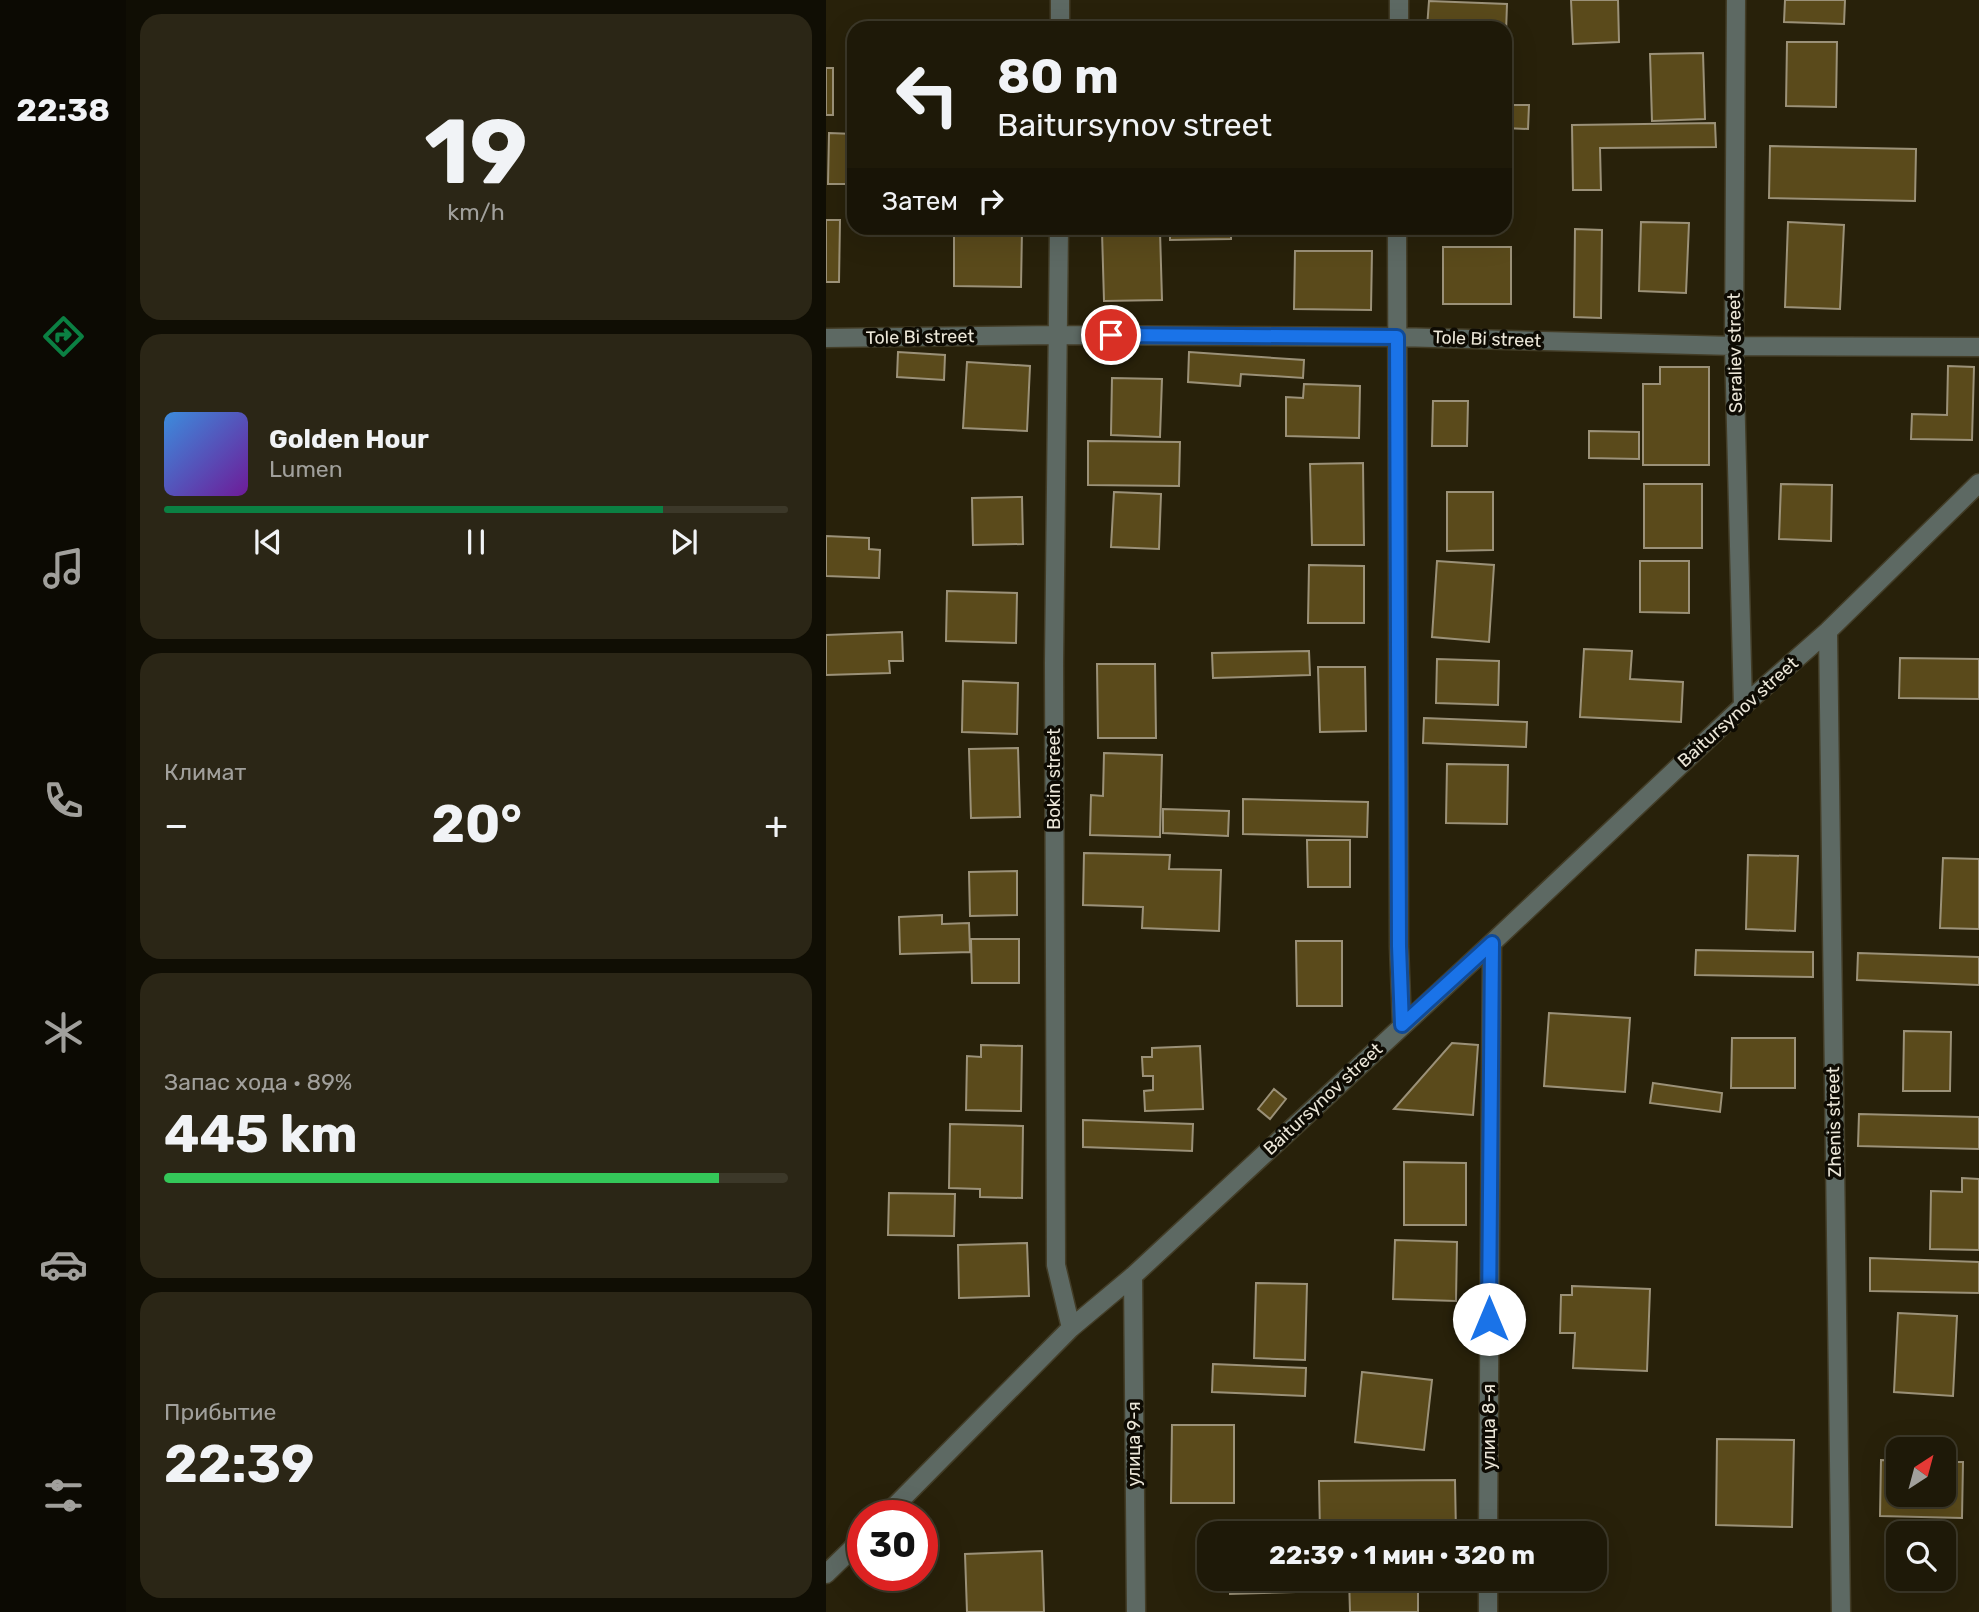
<!DOCTYPE html>
<html lang="ru">
<head>
<meta charset="utf-8">
<style>
  :root { --surface:#1e1908; --page:#2b2616; --text:#f1f3f6; --muted:#a1a09c; --line:#3c3829; --accent:#0b8043 }
  body { margin:0; font-family:Rubik,sans-serif; background:var(--page); color:var(--text); height:100vh; display:flex; flex-direction:column; font-size:26px; white-space:nowrap }
  * { box-sizing:border-box; margin:0 }
  p { font-size:23px; color:var(--muted) }
  .icon { flex:none; width:38px; height:38px; fill:none; stroke:currentColor; stroke-width:2; stroke-linecap:round; stroke-linejoin:round }
  .map { position:relative; flex:1; overflow:hidden }
  .drawer { display:flex; flex-direction:column; gap:14px; padding:14px; background:#100e04; width:700px }
  .drawer>* { flex:none }
  .guide { position:absolute; left:21px; top:21px; width:665px; height:214px; border-radius:21px; box-shadow:0 7px 28px #0002,0 0 0 2px var(--line); background:#1e1908; color:var(--text); overflow:hidden }
  .needle { width:46px; rotate:36deg }
  .controls { position:absolute; left:1060px; top:1437px; display:grid; gap:14px }
  .controls a { display:grid; place-items:center; width:70px; height:70px; border-radius:14px; background:var(--surface); box-shadow:0 7px 28px #0002,0 0 0 2px var(--line); font-size:35px }
  .speed { position:absolute; left:21px; top:1500px; display:flex; gap:14px; font-size:35px; font-weight:700; text-align:center }
  .speed>* { display:grid; place-content:center; width:91px; height:91px; border-radius:50%; background:var(--surface); box-shadow:0 7px 28px #0002,0 0 0 2px var(--line); line-height:1 }
  .speed .limit { border:10px solid #d22; background:#fff; color:#111 }
  .pin { position:absolute; display:grid; place-items:center; width:60px; height:60px; color:#fff; margin:-30px; border:4px solid #fff; border-radius:50%; box-shadow:0 2px 7px #0007 }
  .me { position:absolute; width:77px; margin:-38px; rotate:0deg; stroke-linejoin:round; filter:drop-shadow(0 0 5px #0008) }
  .turn { display:flex; align-items:center; gap:24px; height:147px; padding:0 35px; font-size:32px }
  .turn .icon { width:91px; height:91px; stroke-width:2.5 }
  .turn b { display:block; font-size:49px; line-height:60px }
  .then { display:flex; align-items:center; height:66px; padding:0 35px; background:#0003; gap:14px; font-size:26px }
  .big { font-size:52px; font-weight:700; line-height:1.1 }
  .drawer .tile { flex:1; display:flex; flex-direction:column; justify-content:center; gap:10px; min-width:0; padding:0 24px; border-radius:21px; background:var(--page) }
  .drawer .dial { align-items:center; gap:0 }
  .dial b { font-size:91px; line-height:1 }
  .song { display:flex; align-items:center; gap:21px }
  .cover { width:84px; height:84px; border-radius:10px; background:linear-gradient(135deg,hsl(210 70% 55%),hsl(280 70% 35%)) }
  .played { height:7px; border-radius:4px; background:linear-gradient(90deg,var(--accent) 80%,var(--line) 80%) }
  .keys { display:flex; justify-content:space-around; direction:ltr }
  .heat { display:flex; justify-content:space-between; align-items:center; font-size:38px; direction:ltr }
  .charge { height:10px; border-radius:5px; background:linear-gradient(90deg,#34c759 89%,var(--line) 0) }
  .trip { position:absolute; left:371px; top:1521px; width:410px; height:70px; border-radius:21px; background:var(--surface); box-shadow:0 7px 28px #0002,0 0 0 2px var(--line); font-weight:700; line-height:70px; text-align:center }
  main { display:flex; flex:1; min-height:0 }
  .tab-bar { display:flex; flex-direction:column; width:126px; justify-content:space-around; align-items:center; background:#0c0a03; color:var(--muted) }
  .tab-bar .icon { width:49px; height:49px }
  .tab-bar .current { color:var(--accent) }
  .tab-bar b { font-size:32px; color:var(--text) }
  .map>svg:first-child { display:block }
  .building { fill:#5a4a1b; stroke:#9b9178; stroke-width:2 }
  .lines { fill:none; stroke-linecap:round; stroke-linejoin:round }
  .street-casing { stroke:#433d27; stroke-width:21 }
  .street { stroke:#5d6963; stroke-width:18 }
  .route-casing { stroke:#114b97; stroke-width:18 }
  .route { stroke:#1a73e8; stroke-width:12 }
  .labels { text-anchor:middle; dominant-baseline:central; stroke-width:7; stroke-linejoin:round; paint-order:stroke }
  .street-label { font-size:18px; fill:#ebe6d8; stroke:#0e0b03 }
</style>
</head>
<body>
<main>
<nav class="tab-bar">
<b>22:38</b>
<svg class="icon current" aria-label="directions" viewBox="0 0 24 24"><path d="M12 3l9 9-9 9-9-9zM9 14v-3h6M13 9l2 2-2 2"/></svg>
<svg class="icon" aria-label="music" viewBox="0 0 24 24"><path d="M9 18V5l10-2v13"/><circle cx="6" cy="18" r="3"/><circle cx="16" cy="16" r="3"/></svg>
<svg class="icon" aria-label="phone" viewBox="0 0 24 24"><path d="M5 4h4l2 5-3 2q2 4 5 5l2-3 5 2v4C11 20 4 13 5 4z"/></svg>
<svg class="icon" aria-label="climate" viewBox="0 0 24 24"><path d="M12 3v18M4 7l16 10M4 17L20 7"/></svg>
<svg class="icon" aria-label="car" viewBox="0 0 24 24"><path d="M5 17H2v-5l4-1 3-4h7l3 4 3 1v5h-3M9 17h6M6 11h13"/><circle cx="7" cy="17" r="2"/><circle cx="17" cy="17" r="2"/></svg>
<svg class="icon" aria-label="filters" viewBox="0 0 24 24"><path d="M4 7h16M4 17h16"/><circle cx="9" cy="7" r="2"/><circle cx="15" cy="17" r="2"/></svg>
</nav>
<section class="drawer">
<div class="tile dial"><b>19</b><p>km/h</p></div>
<div class="tile">
<div class="song"><i class="cover"></i><div><b>Golden Hour</b><p>Lumen</p></div></div>
<div class="played"></div>
<div class="keys"><svg class="icon" aria-label="previous" viewBox="0 0 24 24"><path d="M18 5L8 12l10 7zM5 5v14"/></svg><svg class="icon" aria-label="pause" viewBox="0 0 24 24"><path d="M8 5v14M16 5v14"/></svg><svg class="icon" aria-label="next" viewBox="0 0 24 24"><path d="M6 5l10 7-10 7zM19 5v14"/></svg></div>
</div>
<div class="tile"><p>Климат</p>
<div class="heat"><a>−</a><b class="big">20°</b><a>+</a></div>
</div>
<div class="tile"><p>Запас хода · 89%</p><b class="big">445 km</b><div class="charge"></div></div>
<div class="tile"><p>Прибытие</p><b class="big">22:39</b></div>
</section>
<div class="map">
<svg width="1153" height="1612" viewBox="0 0 1153 1612">
  <rect width="100%" height="100%" fill="#28210a"/>
  <path class="building" d="M 745,0 L 792,0 L 793,42 L 747,44 Z
    M 959,0 L 1019,0 L 1018,24 L 958,22 Z
    M 603,1 L 681,4 L 680,33 L 679,28 L 601,28 Z
    M 961,42 L 1011,42 L 1010,107 L 960,106 Z
    M 877,53 L 879,119 L 826,121 L 824,54 Z
    M 0,68 L 7,68 L 7,115 L 0,115 Z
    M 679,105 L 703,105 L 702,129 L 679,128 Z
    M 889,123 L 890,147 L 774,148 L 775,190 L 747,190 L 746,125 Z
    M 3,133 L 28,134 L 28,184 L 2,184 Z
    M 944,146 L 1090,149 L 1089,201 L 943,198 Z
    M 0,220 L 14,220 L 13,282 L 0,282 Z
    M 815,222 L 863,223 L 860,293 L 813,291 Z
    M 962,222 L 1018,225 L 1014,309 L 959,307 Z
    M 344,228 L 405,228 L 405,239 L 344,240 Z
    M 128,229 L 196,230 L 195,287 L 128,286 Z
    M 749,229 L 776,230 L 775,318 L 748,317 Z
    M 334,231 L 336,300 L 278,301 L 276,232 Z
    M 617,247 L 685,247 L 685,304 L 617,304 Z
    M 469,251 L 546,251 L 545,310 L 468,309 Z
    M 72,352 L 119,355 L 118,380 L 71,377 Z
    M 363,352 L 478,360 L 477,378 L 415,374 L 414,386 L 362,382 Z
    M 141,362 L 204,366 L 201,431 L 137,428 Z
    M 1122,366 L 1148,367 L 1146,440 L 1085,439 L 1086,414 L 1121,415 Z
    M 834,367 L 883,367 L 883,465 L 817,465 L 817,384 L 834,384 Z
    M 286,378 L 336,379 L 334,437 L 285,435 Z
    M 478,384 L 534,386 L 533,438 L 460,436 L 460,397 L 477,398 Z
    M 607,401 L 642,401 L 641,446 L 606,446 Z
    M 763,431 L 813,432 L 813,459 L 763,458 Z
    M 262,441 L 354,442 L 353,486 L 262,485 Z
    M 537,463 L 538,545 L 486,545 L 484,464 Z
    M 818,484 L 876,484 L 876,548 L 818,548 Z
    M 955,484 L 1006,485 L 1005,541 L 953,539 Z
    M 288,492 L 335,494 L 333,549 L 285,547 Z
    M 621,492 L 667,492 L 667,550 L 621,551 Z
    M 196,497 L 197,544 L 147,545 L 146,498 Z
    M 0,536 L 43,538 L 43,549 L 54,550 L 53,578 L 0,576 Z
    M 611,561 L 668,565 L 663,642 L 606,637 Z
    M 814,561 L 863,561 L 863,613 L 814,612 Z
    M 483,565 L 538,566 L 538,623 L 482,623 Z
    M 121,591 L 191,593 L 190,643 L 120,641 Z
    M 76,632 L 77,661 L 63,661 L 64,673 L 0,675 L 0,635 Z
    M 758,649 L 806,651 L 804,679 L 857,682 L 855,722 L 754,717 Z
    M 483,651 L 484,675 L 387,678 L 386,653 Z
    M 1074,658 L 1153,659 L 1153,699 L 1073,698 Z
    M 611,659 L 673,661 L 672,705 L 610,703 Z
    M 271,664 L 329,664 L 330,738 L 272,738 Z
    M 492,667 L 539,667 L 540,731 L 494,732 Z
    M 137,681 L 192,683 L 191,734 L 136,732 Z
    M 598,718 L 701,722 L 700,747 L 597,743 Z
    M 192,748 L 194,817 L 145,818 L 143,749 Z
    M 278,753 L 336,755 L 334,837 L 264,835 L 265,795 L 277,796 Z
    M 621,764 L 682,765 L 681,824 L 620,823 Z
    M 417,799 L 542,802 L 541,837 L 417,834 Z
    M 337,809 L 403,811 L 402,836 L 337,833 Z
    M 481,840 L 524,840 L 524,887 L 482,887 Z
    M 258,853 L 344,855 L 343,869 L 395,870 L 393,931 L 316,928 L 317,907 L 257,905 Z
    M 922,855 L 972,856 L 969,931 L 920,929 Z
    M 1117,858 L 1153,859 L 1153,929 L 1114,928 Z
    M 191,871 L 191,915 L 144,916 L 143,872 Z
    M 116,915 L 116,924 L 143,923 L 144,952 L 74,954 L 73,917 Z
    M 145,939 L 193,939 L 193,983 L 146,983 Z
    M 470,941 L 516,941 L 516,1006 L 471,1006 Z
    M 870,950 L 987,952 L 987,977 L 869,975 Z
    M 1032,953 L 1153,957 L 1153,985 L 1031,980 Z
    M 723,1013 L 804,1018 L 799,1092 L 718,1086 Z
    M 1078,1031 L 1125,1032 L 1124,1091 L 1077,1091 Z
    M 906,1038 L 969,1038 L 969,1088 L 905,1088 Z
    M 626,1043 L 652,1045 L 647,1115 L 568,1109 Z
    M 155,1045 L 196,1046 L 195,1111 L 140,1110 L 141,1056 L 155,1057 Z
    M 374,1046 L 377,1109 L 319,1111 L 318,1091 L 327,1090 L 327,1076 L 317,1076 L 316,1057 L 326,1057 L 326,1048 Z
    M 827,1083 L 896,1093 L 894,1112 L 824,1103 Z
    M 448,1089 L 460,1099 L 444,1119 L 432,1109 Z
    M 1033,1114 L 1153,1117 L 1153,1149 L 1032,1146 Z
    M 257,1120 L 367,1124 L 366,1151 L 257,1147 Z
    M 124,1124 L 197,1126 L 196,1198 L 154,1197 L 154,1189 L 123,1188 Z
    M 578,1162 L 640,1163 L 640,1225 L 578,1225 Z
    M 1136,1178 L 1153,1179 L 1153,1250 L 1104,1249 L 1105,1191 L 1136,1192 Z
    M 63,1193 L 129,1194 L 128,1236 L 62,1235 Z
    M 569,1240 L 631,1242 L 630,1301 L 567,1299 Z
    M 201,1243 L 203,1296 L 133,1298 L 132,1245 Z
    M 1044,1258 L 1153,1262 L 1153,1293 L 1044,1291 Z
    M 430,1283 L 481,1284 L 479,1360 L 428,1358 Z
    M 746,1286 L 824,1289 L 821,1371 L 747,1368 L 749,1333 L 734,1333 L 735,1295 L 746,1295 Z
    M 1072,1313 L 1131,1316 L 1127,1396 L 1068,1392 Z
    M 387,1364 L 480,1368 L 479,1396 L 386,1392 Z
    M 536,1372 L 606,1380 L 598,1450 L 529,1442 Z
    M 346,1425 L 408,1425 L 408,1503 L 345,1503 Z
    M 891,1439 L 968,1440 L 966,1527 L 890,1525 Z
    M 1055,1460 L 1073,1461 L 1073,1494 L 1118,1494 L 1118,1462 L 1137,1462 L 1136,1518 L 1054,1516 Z
    M 629,1480 L 630,1533 L 494,1533 L 493,1481 Z
    M 467,1521 L 468,1533 L 402,1533 L 402,1523 Z
    M 216,1551 L 218,1612 L 141,1612 L 139,1554 Z
    M 404,1578 L 469,1578 L 469,1592 L 404,1594 Z
    M 523,1578 L 592,1578 L 592,1612 L 524,1612 Z"/>
  <g class="lines">
    <g class="street-casing">
      <path id="street" d="M 910,0 L 908,346 L 917,706
        M 234,28 L 234,0
        M 573,28 L 573,0
        M 233,228 L 228,663 L 230,1265 L 245,1328
        M 571,228 L 573,946 L 576,1025
        M 0,338 L 233,335 L 571,337 L 908,346 L 1153,347
        M 1002,631 L 1015,1612
        M 307,1276 L 310,1612
        M 59,1516 L 245,1328 L 307,1276 L 666,943 L 917,706 L 1002,631 L 1153,483
        M 662,1533 L 666,943
        M 0,1574 L 37,1538
        M 662,1612 L 662,1578"/>
    </g>
    <use href="#street" class="street"/>
  </g>
  <g class="lines">
    <g class="route-casing">
      <path id="route" d="M 285,335 L 571,337 L 573,946 L 576,1025 L 666,943 L 663,1319"/>
    </g>
    <use href="#route" class="route"/>
  </g>
  <g class="labels">
    <g class="street-label">
      <text transform="translate(94 337) rotate(-1)">Tole Bi street</text>
      <text transform="translate(661 339) rotate(2)">Tole Bi street</text>
      <text transform="translate(909 353) rotate(-91)">Seraliev street</text>
      <text transform="translate(912 712) rotate(-42)">Baitursynov street</text>
      <text transform="translate(228 779) rotate(-90)">Bokin street</text>
      <text transform="translate(497 1099) rotate(-43)">Baitursynov street</text>
      <text transform="translate(1008 1122) rotate(-91)">Zhenis street</text>
      <text transform="translate(663 1427) rotate(-90)">улица 8-я</text>
      <text transform="translate(308 1444) rotate(-90)">улица 9-я</text>
    </g>
  </g>
</svg>
<div class="controls">
<a><svg class="needle" viewBox="-14 -14 28 28"><path d="M0-13l5 13h-10z" fill="#e53935"/><path d="M0 13l5-13h-10z" fill="#a1a09c"/></svg></a>
<a><svg class="icon" aria-label="search" viewBox="0 0 24 24"><circle cx="10" cy="10" r="6"/><path d="M15 15l6 6"/></svg></a>
</div>
<div class="speed"><div class="limit">30</div></div>
<div class="pin" style="left:285px;top:335px;background:#d93025"><svg class="icon" aria-label="arrive" viewBox="0 0 24 24"><path d="M6 21V4h12l-3 4 3 4H6"/></svg></div>
<svg class="me" style="left:663px;top:1319px" viewBox="-20 -20 40 40"><circle r="19" fill="#fff"/><path d="M0-13L10 11 0 6-10 11z" fill="#1a73e8"/></svg>
<div class="trip">22:39 · 1 мин · 320 m</div>
<div class="guide">
<div class="turn"><svg class="icon" aria-label="left" viewBox="0 0 24 24"><path d="M17 20v-9H6M10 6l-5 5 5 5"/></svg><div><b>80 m</b>Baitursynov street</div></div>
<div class="then">Затем<svg class="icon" aria-label="right" viewBox="0 0 24 24"><path d="M7 20v-9h11M14 6l5 5-5 5"/></svg></div>
</div>
</div>
</main>
</body>
</html>
